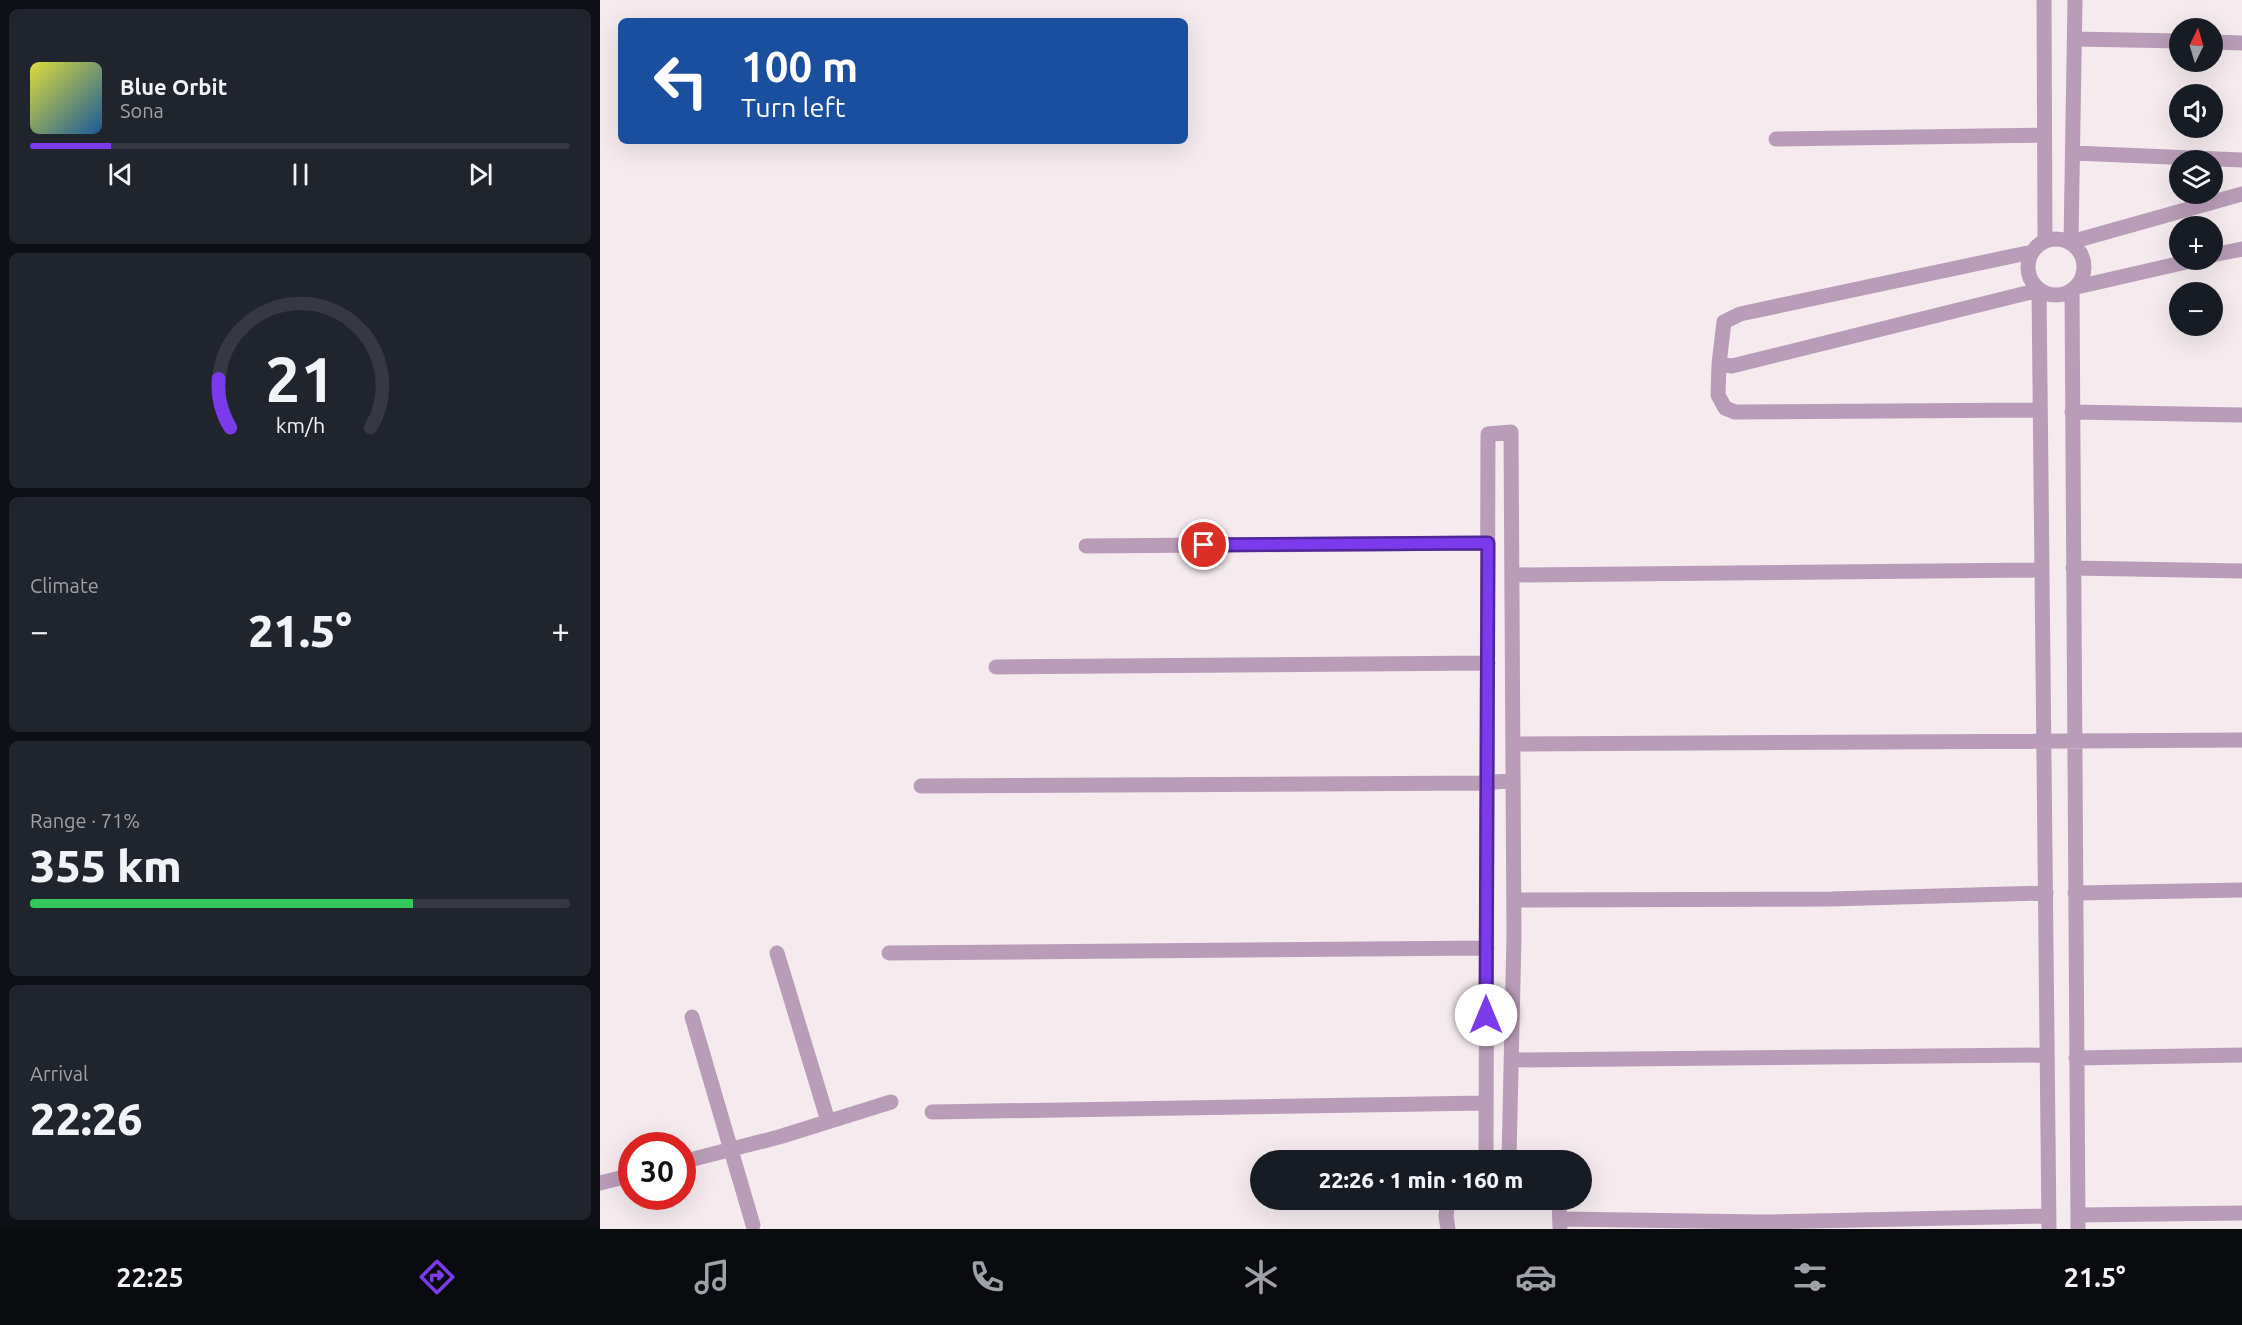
<!DOCTYPE html>
<html lang="en">
<head>
<meta charset="utf-8">
<style>
  :root { --surface:#171b24; --page:#20242c; --text:#f1f3f6; --muted:#9ea1a6; --line:#363941; --accent:#7c3aed }
  body { margin:0; font-family:Ubuntu,sans-serif; background:var(--page); color:var(--text); height:100vh; display:flex; flex-direction:column; font-size:22px; white-space:nowrap }
  * { box-sizing:border-box; margin:0 }
  p { font-size:20px; color:var(--muted) }
  .icon { flex:none; width:33px; height:33px; fill:none; stroke:currentColor; stroke-width:2; stroke-linecap:round; stroke-linejoin:round }
  .map { position:relative; flex:1; overflow:hidden }
  .panel { display:flex; flex-direction:column; gap:9px; padding:9px; background:#0d0f14; width:600px }
  .panel>* { flex:none }
  .banner { position:absolute; left:18px; top:18px; width:570px; height:126px; border-radius:9px; box-shadow:0 6px 24px #0002; background:#1a4fa0; color:#fff; overflow:hidden }
  .needle { width:39px; rotate:5deg }
  .tools { position:absolute; left:1569px; top:18px; display:grid; gap:12px }
  .tools a { display:grid; place-items:center; width:54px; height:54px; border-radius:50%; background:var(--surface); box-shadow:0 6px 24px #0002; font-size:30px }
  .speed { position:absolute; left:18px; top:1132px; display:flex; gap:12px; font-size:30px; font-weight:700; text-align:center }
  .speed>* { display:grid; place-content:center; width:78px; height:78px; border-radius:50%; background:var(--surface); box-shadow:0 6px 24px #0002; line-height:1 }
  .speed .limit { border:9px solid #d22; background:#fff; color:#111 }
  .pin { position:absolute; display:grid; place-items:center; width:51px; height:51px; color:#fff; margin:-26px; border:3px solid #fff; border-radius:50%; box-shadow:0 2px 6px #0007 }
  .me { position:absolute; width:66px; margin:-33px; rotate:0deg; stroke-linejoin:round; filter:drop-shadow(0 0 4px #0008) }
  .turn { display:flex; align-items:center; gap:21px; height:126px; padding:0 24px; font-size:27px }
  .turn .icon { width:78px; height:78px; stroke-width:2.5 }
  .turn b { display:block; font-size:42px; line-height:51px }
  .big { font-size:45px; font-weight:800; line-height:1.1 }
  .panel .card { flex:1; display:flex; flex-direction:column; justify-content:center; gap:9px; min-width:0; padding:0 21px; border-radius:9px; background:var(--page) }
  .panel .dial { align-items:center; gap:0 }
  .dial svg { height:156px; overflow:visible; fill:none; stroke:var(--line); stroke-width:7; stroke-linecap:round; text-anchor:middle }
  .dial text { fill:var(--text); stroke:none }
  .song { display:flex; align-items:center; gap:18px }
  .cover { width:72px; height:72px; border-radius:9px; background:linear-gradient(135deg,hsl(60 70% 55%),hsl(210 70% 35%)) }
  .played { height:6px; border-radius:3px; background:linear-gradient(90deg,var(--accent) 15%,var(--line) 15%) }
  .keys { display:flex; justify-content:space-around; direction:ltr }
  .heat { display:flex; justify-content:space-between; align-items:center; font-size:33px; direction:ltr }
  .charge { height:9px; border-radius:4px; background:linear-gradient(90deg,#34c759 71%,var(--line) 0) }
  .trip { position:absolute; left:650px; top:1150px; width:342px; height:60px; border-radius:30px; background:var(--surface); box-shadow:0 6px 24px #0002; font-weight:800; line-height:60px; text-align:center }
  .tab-bar { display:flex; height:96px; justify-content:space-around; align-items:center; background:#090b0e; color:var(--muted) }
  .tab-bar .icon { width:42px; height:42px }
  .tab-bar .active { color:var(--accent) }
  .tab-bar b { font-size:27px; color:var(--text) }
  main { display:flex; flex:1; min-height:0 }
  .map>svg:first-child { display:block }
  .lines { fill:none; stroke-linecap:round; stroke-linejoin:round }
  .minor { stroke:#b99db8; stroke-width:15 }
  .route-casing { stroke:#51269a; stroke-width:15 }
  .route { stroke:#7c3aed; stroke-width:10 }
</style>
</head>
<body>
<main>
<section class="panel">
<div class="card">
<div class="song"><i class="cover"></i><div><b>Blue Orbit</b><p>Sona</p></div></div>
<div class="played"></div>
<div class="keys"><svg class="icon" aria-label="previous" viewBox="0 0 24 24"><path d="M18 5L8 12l10 7zM5 5v14"/></svg><svg class="icon" aria-label="pause" viewBox="0 0 24 24"><path d="M8 5v14M16 5v14"/></svg><svg class="icon" aria-label="next" viewBox="0 0 24 24"><path d="M6 5l10 7-10 7zM19 5v14"/></svg></div>
</div>
<div class="card dial"><svg viewBox="0 0 100 80">
<path d="M14 69A42 42 0 1 1 86 69"/>
<path d="M14 69A42 42 0 0 1 8 44" stroke="#7c3aed"/>
<text x="50" y="56" font-size="32" font-weight="700">21</text>
<text x="50" y="72" font-size="11">km/h</text>
</svg></div>
<div class="card"><p>Climate</p>
<div class="heat"><a>−</a><b class="big">21.5°</b><a>+</a></div>
</div>
<div class="card"><p>Range · 71%</p><b class="big">355 km</b><div class="charge"></div></div>
<div class="card"><p>Arrival</p><b class="big">22:26</b></div>
</section>
<div class="map">
<svg width="1642" height="1229" viewBox="0 0 1642 1229">
  <rect width="100%" height="100%" fill="#f5ebee"/>
  <g class="lines">
    <path class="minor" d="M 1444,0 L 1445,240
      M 1475,0 L 1471,242 L 1642,194
      M 1475,39 L 1580,41
      M 1612,42 L 1642,43
      M 1176,139 L 1444,135
      M 1473,153 L 1642,160
      M1428 267a28 28 0 1 1 56 0a28 28 0 1 1-56 0Z
      M 1432,252 L 1140,314 L 1124,322 L 1119,364 L 1132,366 L 1439,290 L 1449,1229
      M 1612,255 L 1642,249
      M 1477,287 L 1595,260
      M 1472,291 L 1478,1229
      M 1119,364 L 1118,395 L 1125,408 L 1135,412 L 1440,410
      M 1472,412 L 1642,415
      M 486,546 L 888,543
      M 1473,568 L 1642,571
      M 912,575 L 1441,570
      M 396,667 L 888,663
      M 914,744 L 1642,740
      M 321,786 L 887,783 L 913,780
      M 1475,893 L 1642,890
      M 914,900 L 1231,899 L 1446,893
      M 177,953 L 228,1121
      M 289,953 L 887,948
      M 92,1017 L 153,1225
      M 1476,1058 L 1642,1055
      M 912,1060 L 1447,1055
      M 332,1112 L 886,1103
      M 886,1160 L 888,434 L 911,432 L 914,936 L 909,1158
      M 884,1161 L 902,1157 L 923,1161
      M 82,1162 L 179,1137 L 291,1102
      M 0,1183 L 32,1175
      M 959,1200 L 960,1227
      M 1478,1215 L 1642,1213
      M 961,1219 L 1163,1222 L 1449,1216
      M 848,1229 L 846,1216 L 848,1200"/>
  </g>
  <g class="lines">
    <g class="route-casing">
      <path id="route" d="M 604,545 L 888,543 L 886,1015"/>
    </g>
    <use href="#route" class="route"/>
  </g>
</svg>
<div class="tools">
<a><svg class="needle" viewBox="-14 -14 28 28"><path d="M0-13l5 13h-10z" fill="#e53935"/><path d="M0 13l5-13h-10z" fill="#9ea1a6"/></svg></a>
<a><svg class="icon" aria-label="sound" viewBox="0 0 24 24"><path d="M4 9h4l5-4v14l-5-4H4zM17 9q2 3 0 6"/></svg></a>
<a><svg class="icon" aria-label="layers" viewBox="0 0 24 24"><path d="M12 4l9 5-9 5-9-5zM3 14l9 5 9-5"/></svg></a>
<a>+</a>
<a>−</a>
</div>
<div class="speed"><div class="limit">30</div></div>
<div class="pin" style="left:604px;top:545px;background:#d93025"><svg class="icon" aria-label="arrive" viewBox="0 0 24 24"><path d="M6 21V4h12l-3 4 3 4H6"/></svg></div>
<svg class="me" style="left:886px;top:1015px" viewBox="-20 -20 40 40"><circle r="19" fill="#fff"/><path d="M0-13L10 11 0 6-10 11z" fill="#7c3aed"/></svg>
<div class="trip">22:26 · 1 min · 160 m</div>
<div class="banner">
<div class="turn"><svg class="icon" aria-label="left" viewBox="0 0 24 24"><path d="M17 20v-9H6M10 6l-5 5 5 5"/></svg><div><b>100 m</b>Turn left</div></div>
</div>
</div>
</main>
<nav class="tab-bar">
<b>22:25</b>
<svg class="icon active" aria-label="directions" viewBox="0 0 24 24"><path d="M12 3l9 9-9 9-9-9zM9 14v-3h6M13 9l2 2-2 2"/></svg>
<svg class="icon" aria-label="music" viewBox="0 0 24 24"><path d="M9 18V5l10-2v13"/><circle cx="6" cy="18" r="3"/><circle cx="16" cy="16" r="3"/></svg>
<svg class="icon" aria-label="phone" viewBox="0 0 24 24"><path d="M5 4h4l2 5-3 2q2 4 5 5l2-3 5 2v4C11 20 4 13 5 4z"/></svg>
<svg class="icon" aria-label="climate" viewBox="0 0 24 24"><path d="M12 3v18M4 7l16 10M4 17L20 7"/></svg>
<svg class="icon" aria-label="car" viewBox="0 0 24 24"><path d="M5 17H2v-5l4-1 3-4h7l3 4 3 1v5h-3M9 17h6M6 11h13"/><circle cx="7" cy="17" r="2"/><circle cx="17" cy="17" r="2"/></svg>
<svg class="icon" aria-label="filters" viewBox="0 0 24 24"><path d="M4 7h16M4 17h16"/><circle cx="9" cy="7" r="2"/><circle cx="15" cy="17" r="2"/></svg>
<b>21.5°</b>
</nav>
</body>
</html>
